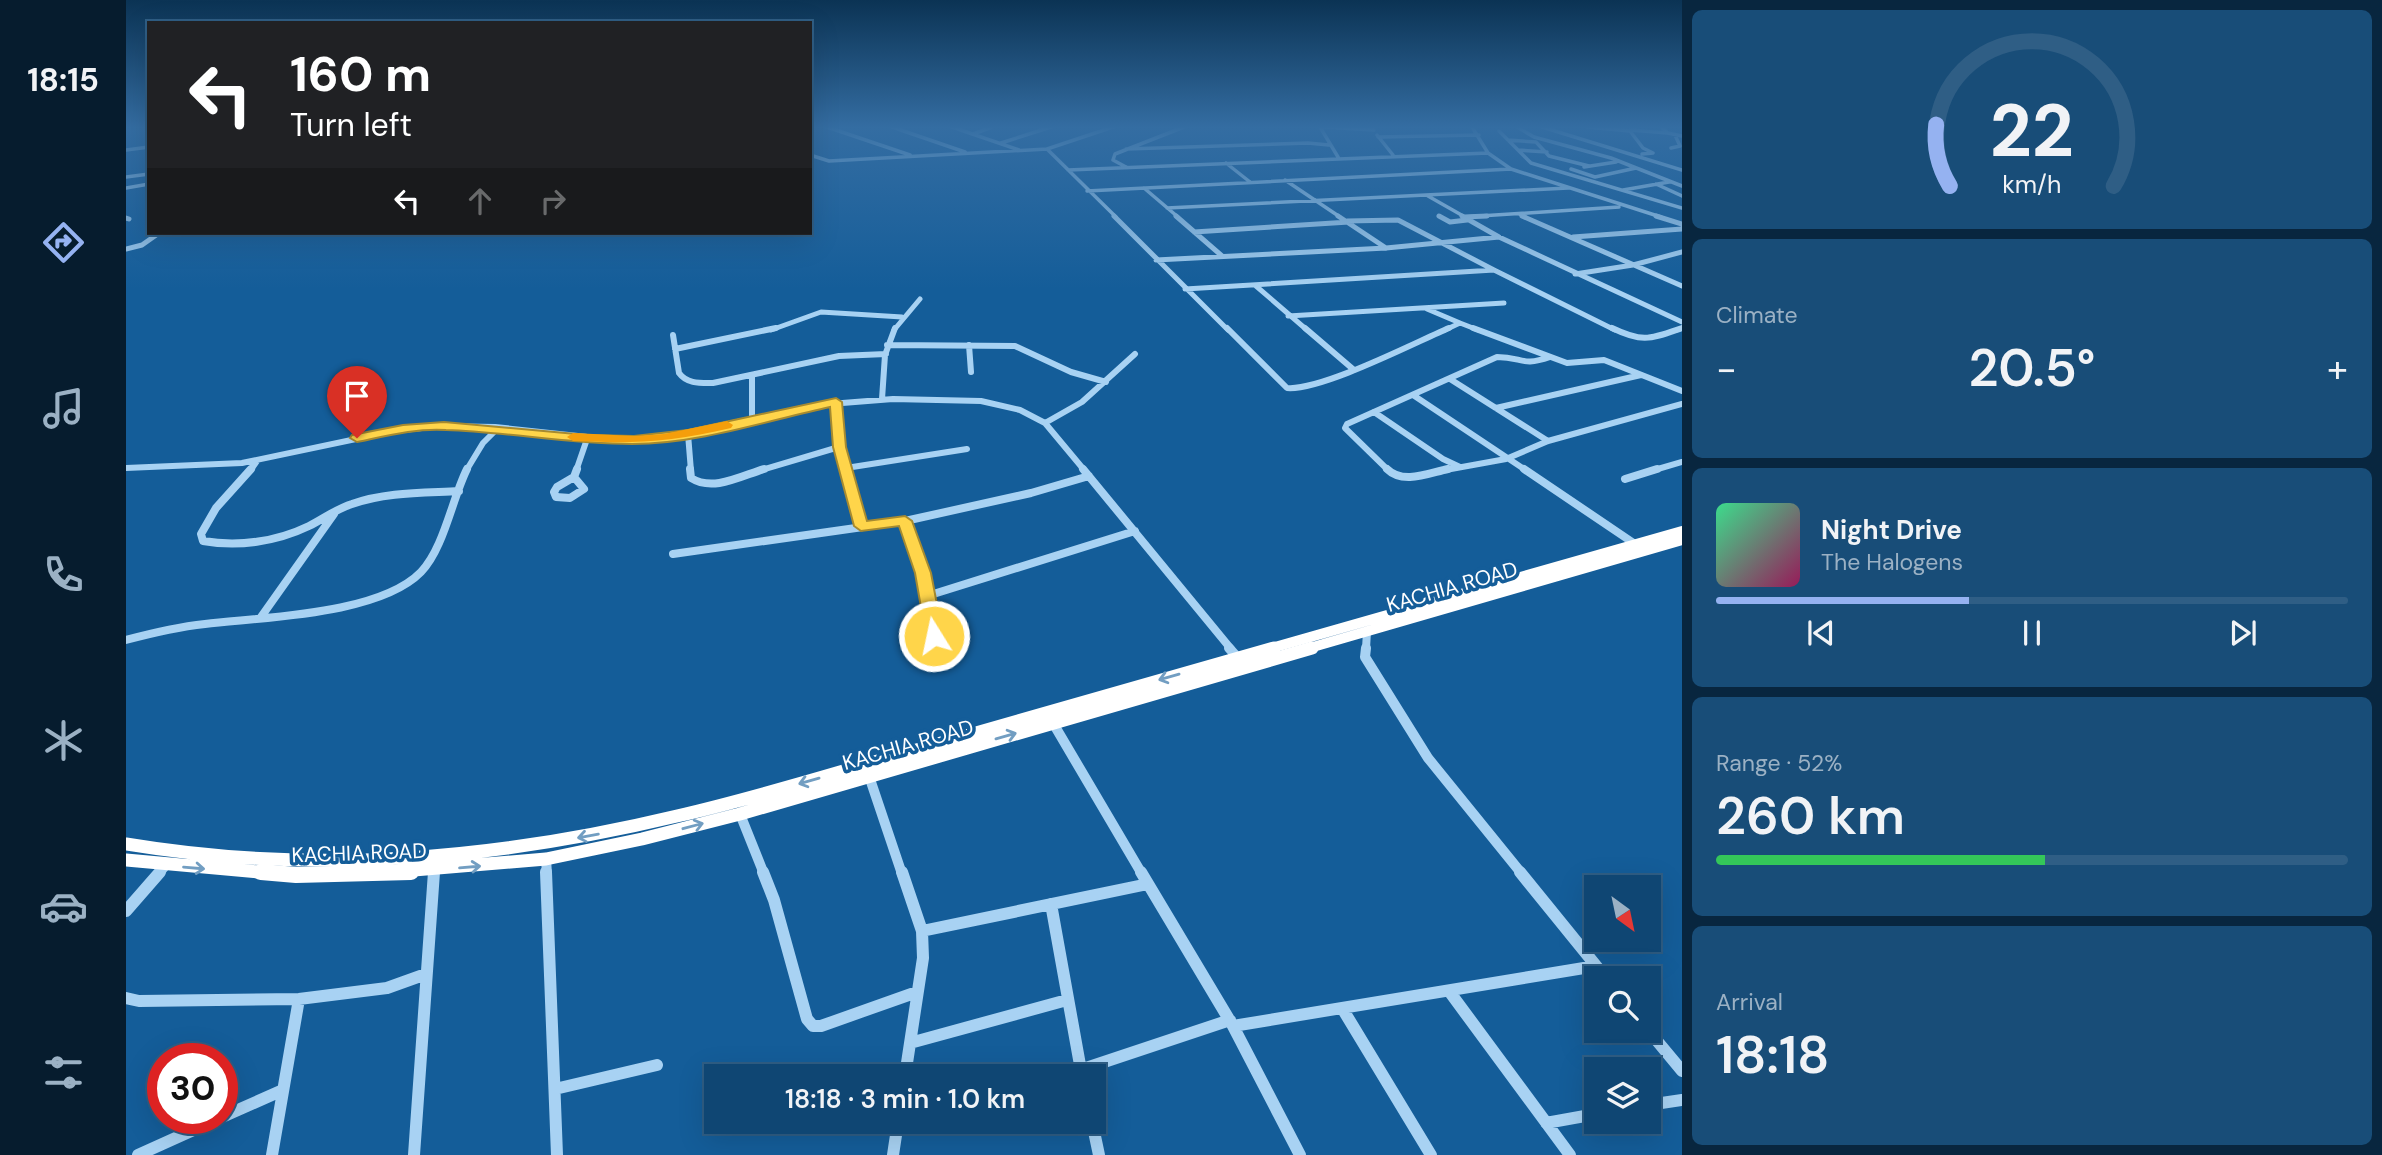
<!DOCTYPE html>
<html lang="en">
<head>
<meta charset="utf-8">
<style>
  :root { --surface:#0f4673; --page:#184d78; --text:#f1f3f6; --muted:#9bb1c4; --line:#2f5e85; --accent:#95b2f1 }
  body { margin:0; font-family:"DM Sans",sans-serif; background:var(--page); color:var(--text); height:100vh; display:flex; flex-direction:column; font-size:26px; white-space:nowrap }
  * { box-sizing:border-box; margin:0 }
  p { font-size:23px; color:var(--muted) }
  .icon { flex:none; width:38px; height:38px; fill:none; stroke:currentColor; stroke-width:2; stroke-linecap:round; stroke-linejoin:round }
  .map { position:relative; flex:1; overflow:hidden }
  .sheet { display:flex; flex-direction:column; gap:10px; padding:10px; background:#08263f; width:700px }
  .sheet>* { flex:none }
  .banner { position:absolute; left:21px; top:21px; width:665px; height:214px; border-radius:0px; box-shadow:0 7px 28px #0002,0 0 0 2px var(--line); background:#202124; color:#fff; overflow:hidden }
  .needle { width:46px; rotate:147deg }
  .fabs { position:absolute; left:1458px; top:875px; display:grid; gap:14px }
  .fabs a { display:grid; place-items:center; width:77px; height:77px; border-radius:0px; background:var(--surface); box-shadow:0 7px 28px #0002,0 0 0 2px var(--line); font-size:35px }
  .speed { position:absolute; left:21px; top:1043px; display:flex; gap:14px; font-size:35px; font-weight:700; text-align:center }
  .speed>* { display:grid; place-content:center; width:91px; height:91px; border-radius:50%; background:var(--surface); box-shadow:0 7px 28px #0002,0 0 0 2px var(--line); line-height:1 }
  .speed .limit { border:10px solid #d22; background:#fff; color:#111 }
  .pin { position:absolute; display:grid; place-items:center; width:60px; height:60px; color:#fff; margin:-72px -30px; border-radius:50% 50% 50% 0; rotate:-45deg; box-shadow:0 0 7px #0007 }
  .pin .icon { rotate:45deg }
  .me { position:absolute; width:77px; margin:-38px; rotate:350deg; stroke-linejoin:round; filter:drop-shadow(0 0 5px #0008) }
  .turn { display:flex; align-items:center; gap:24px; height:147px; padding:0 28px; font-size:32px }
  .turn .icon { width:91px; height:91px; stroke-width:2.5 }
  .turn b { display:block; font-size:49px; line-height:60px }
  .lanes { display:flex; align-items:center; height:66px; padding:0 28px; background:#0003; justify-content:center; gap:35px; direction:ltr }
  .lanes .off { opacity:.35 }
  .big { font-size:52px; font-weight:600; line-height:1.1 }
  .sheet .tile { flex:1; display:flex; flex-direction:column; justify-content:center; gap:10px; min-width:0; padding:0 24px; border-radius:10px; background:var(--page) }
  .sheet .dial { align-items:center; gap:0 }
  .dial svg { height:182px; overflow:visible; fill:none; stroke:var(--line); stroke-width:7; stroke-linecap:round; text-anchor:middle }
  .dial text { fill:var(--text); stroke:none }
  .song { display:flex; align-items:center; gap:21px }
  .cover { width:84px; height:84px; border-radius:10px; background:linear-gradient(135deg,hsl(150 70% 55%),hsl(330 70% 35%)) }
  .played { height:7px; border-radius:4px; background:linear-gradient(90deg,var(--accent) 40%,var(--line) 40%) }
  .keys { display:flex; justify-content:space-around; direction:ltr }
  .heat { display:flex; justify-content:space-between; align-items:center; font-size:38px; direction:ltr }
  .charge { height:10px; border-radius:5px; background:linear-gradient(90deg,#34c759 52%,var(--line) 0) }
  .trip { position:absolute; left:578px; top:1064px; width:402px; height:70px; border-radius:0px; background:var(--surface); box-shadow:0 7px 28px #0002,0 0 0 2px var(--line); font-weight:600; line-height:70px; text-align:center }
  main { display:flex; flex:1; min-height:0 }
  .dock { display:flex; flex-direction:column; width:126px; justify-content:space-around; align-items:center; background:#061c2e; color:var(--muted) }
  .dock .icon { width:49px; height:49px }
  .dock .current { color:var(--accent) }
  .dock b { font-size:32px; color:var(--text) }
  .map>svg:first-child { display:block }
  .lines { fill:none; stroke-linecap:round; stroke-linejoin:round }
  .minor-far5 { stroke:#a8d2f3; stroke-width:3.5 }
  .minor-far4 { stroke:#a8d2f3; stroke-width:5 }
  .minor-far3 { stroke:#a8d2f3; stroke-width:6 }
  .minor-far2 { stroke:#a8d2f3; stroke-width:8 }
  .minor-far1 { stroke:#a8d2f3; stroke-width:10 }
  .minor { stroke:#a8d2f3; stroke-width:12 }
  .highway-far2 { stroke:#fff; stroke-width:10 }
  .highway-far1 { stroke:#fff; stroke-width:13 }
  .highway { stroke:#fff; stroke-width:16 }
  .oneway { stroke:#729ec2 }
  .route { fill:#ffd54a; stroke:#a68a30; stroke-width:2 }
  .slow { fill:#f59e0b }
  .labels { text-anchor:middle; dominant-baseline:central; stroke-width:7; stroke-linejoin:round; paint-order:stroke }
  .near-street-label { font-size:21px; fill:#fff; stroke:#145d99 }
</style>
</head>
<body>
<main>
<nav class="dock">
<b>18:15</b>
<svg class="icon current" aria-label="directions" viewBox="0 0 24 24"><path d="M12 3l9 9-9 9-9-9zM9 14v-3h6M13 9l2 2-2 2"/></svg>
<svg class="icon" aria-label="music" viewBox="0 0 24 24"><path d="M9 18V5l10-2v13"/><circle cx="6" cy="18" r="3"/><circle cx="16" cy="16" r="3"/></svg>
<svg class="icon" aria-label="phone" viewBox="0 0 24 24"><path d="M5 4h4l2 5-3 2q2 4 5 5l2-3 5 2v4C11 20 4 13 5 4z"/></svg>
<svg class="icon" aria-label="climate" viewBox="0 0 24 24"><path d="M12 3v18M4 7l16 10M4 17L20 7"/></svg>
<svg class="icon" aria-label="car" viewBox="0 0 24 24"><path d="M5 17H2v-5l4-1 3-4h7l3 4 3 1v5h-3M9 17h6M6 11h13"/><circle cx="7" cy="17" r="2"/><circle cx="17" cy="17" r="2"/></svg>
<svg class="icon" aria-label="filters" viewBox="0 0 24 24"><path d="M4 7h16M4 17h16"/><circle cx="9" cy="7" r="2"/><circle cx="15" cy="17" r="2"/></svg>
</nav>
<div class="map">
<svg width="1556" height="1155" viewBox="0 0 1556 1155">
  <rect width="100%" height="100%" fill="#145d99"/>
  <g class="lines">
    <path class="minor-far5" d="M 701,127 L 784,155
      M 766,127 L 839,152
      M 826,127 L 893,150
      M 987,127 L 921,149 L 990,217
      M 1194,127 L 1212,157
      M 1198,127 L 1248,130
      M 1346,127 L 1362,153 L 1385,169 L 1535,217
      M 1391,127 L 1408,137 L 1485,158 L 1556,186
      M 1416,127 L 1556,170
      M 1461,127 L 1504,131 L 1517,148 L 1527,153 L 1516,154
      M 1535,127 L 1542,133 L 1556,136
      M 1504,130 L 1542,133
      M 1373,131 L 1405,163 L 1556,208
      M 847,134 L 866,127
      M 1251,135 L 1267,155
      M 1252,137 L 1353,135
      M 1382,140 L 1410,142 L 1423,156 L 1463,166
      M 875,143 L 925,127
      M 1545,148 L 1554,146 L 1549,135
      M 1000,149 L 1182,143 L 1203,145
      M 0,150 L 23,147
      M 1392,150 L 1421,152
      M 684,155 L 703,161 L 921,149
      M 1100,163 L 1124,182
      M 1000,167 L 987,160 L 989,154 L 1058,127
      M 1458,167 L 1490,162
      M 1445,169 L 1469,177 L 1510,168
      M 942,170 L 1362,153
      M 0,177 L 23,174
      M 1159,180 L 1214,217
      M 1530,184 L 1556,196
      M 0,188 L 23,184
      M 1018,188 L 1052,217
      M 1497,190 L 1543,182
      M 961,191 L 1385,169
      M 1302,196 L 1339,217
      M 1041,208 L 1442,188
      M 1393,214 L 1400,217
      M 1313,216 L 1315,217
      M 1338,217 L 1493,207"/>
    <path class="minor-far4" d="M 988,216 L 1102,330
      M 1050,216 L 1096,256
      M 1212,216 L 1260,248
      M 1313,216 L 1324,222 L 1341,220
      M 1336,216 L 1373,237 L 1556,322
      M 1396,216 L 1556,286
      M 1530,216 L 1556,224
      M 1338,217 L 1361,216
      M 0,218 L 3,219
      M 1068,232 L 1223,222
      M 1447,237 L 1556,229
      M 0,249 L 16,245 L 33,233
      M 1030,260 L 1260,248 L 1373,237
      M 1368,270 L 1489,330
      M 1449,274 L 1507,265 L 1556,252
      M 1130,286 L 1181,330
      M 1059,289 L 1368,270 L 1272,220 L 1221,221
      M 1301,309 L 1334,323
      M 1162,316 L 1378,303
      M 645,330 L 695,312 L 776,317
      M 768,330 L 794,299
      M 1319,330 L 1334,323 L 1352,330
      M 1551,330 L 1556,328"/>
    <path class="minor-far3" d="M 1101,328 L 1161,388 C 1195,391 1288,343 1323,328
      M 1179,328 L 1228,370
      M 1347,328 L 1441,363 L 1478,360 L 1556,391
      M 1486,328 C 1517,343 1524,339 1556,328
      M 547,335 L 553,373 C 561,384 574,383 587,383 L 713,356 L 760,354
      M 761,345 L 889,346 L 945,372 L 980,382
      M 843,345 L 845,372
      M 549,349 L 650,328
      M 626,375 L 626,419
      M 1324,379 L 1422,441
      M 1287,395 L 1401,471
      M 756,399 L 759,355 L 769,328
      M 710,402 L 713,447 L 720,471
      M 1370,408 L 1515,375
      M 1248,412 L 1317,459 L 1334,467
      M 919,423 L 956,402 L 1009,354
      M 562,434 L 565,471
      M 0,468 L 116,463 L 268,431 L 314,426 L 369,427 L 480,439 L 536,438 L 691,405 L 767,399 L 855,401 L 894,410 L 919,423 L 959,471
      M 720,468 L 841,449
      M 124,471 L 131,461
      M 340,471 L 357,443 L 371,429
      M 450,471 L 461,439
      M 632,471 L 713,447
      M 1263,471 L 1219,428 L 1221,424 L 1371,357 C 1397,357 1395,367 1424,357
      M 1314,471 L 1380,459 L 1422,441 L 1556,404
      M 1525,471 L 1556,462"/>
    <path class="minor-far2" d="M 125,469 L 90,508 L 75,534 L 77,541 C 112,547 150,542 183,526 C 197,519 210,509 226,504 C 260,492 297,493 333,491
      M 564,469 L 565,478 C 587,492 615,476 638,469
      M 719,469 L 735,526
      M 957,469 L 1105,649
      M 1261,469 C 1277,485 1303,473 1322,469
      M 1398,469 L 1509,544
      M 448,477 L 458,489 L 444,498 L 430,497 L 428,492 L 431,487 Z
      M 448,477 L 451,469
      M 1499,479 L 1531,469
      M 779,521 L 797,573 L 808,636
      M 547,554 L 779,521 L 905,493 L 963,476
      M 801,596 L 1009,531
      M 135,617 L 208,514
      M 0,640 C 26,633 52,627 79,624 C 137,617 253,615 295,572 C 318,548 326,499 341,469
      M 1240,649 L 1241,631"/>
    <path class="minor-far1" d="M 1103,648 L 1111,657
      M 1240,648 L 1239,657 L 1302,758 L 1396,874
      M 927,723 L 1016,874
      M 743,776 L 776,874
      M 614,814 L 638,874
      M 420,859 L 421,874
      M 32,874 L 40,865
      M 308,874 L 308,870"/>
    <path class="minor" d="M 420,872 L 431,1155
      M 637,872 L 648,900 L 681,1019 L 687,1026 L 695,1026 L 791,992
      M 776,872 L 796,931 L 797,958 L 779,1076
      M 1015,872 L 1107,1026 L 1174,1155
      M 1394,872 L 1480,978
      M 925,904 L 956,1076
      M 0,911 L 34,872
      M 796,931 L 1022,884
      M 1323,991 L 1444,1155
      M 0,998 L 13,1001 L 173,999 L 261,988 L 300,974
      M 1216,1008 L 1305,1155
      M 1107,1026 L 1470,966
      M 1522,1030 L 1556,1071
      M 784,1043 L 941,1000
      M 936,1076 L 1104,1020
      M 429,1089 L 531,1065
      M 1522,1105 L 1556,1100
      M 96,1117 L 157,1090
      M 966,1122 L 973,1155
      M 1420,1123 L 1470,1114
      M 12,1155 L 94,1118
      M 146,1155 L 173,999
      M 288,1155 L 308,872
      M 767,1155 L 772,1122"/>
    <path class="highway-far2" d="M 1142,649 L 1556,531
      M 1180,649 L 1556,540"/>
    <path class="highway-far1" d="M 0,844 C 187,875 367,860 551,816 C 626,799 699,776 773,755 C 898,719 1023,683 1148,648
      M 0,860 L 154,874
      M 240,874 L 420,859 L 516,839 L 614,814 L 1186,648"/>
    <path class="highway" d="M 135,872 L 170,875 L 285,872"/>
  </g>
  <defs><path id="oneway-shaft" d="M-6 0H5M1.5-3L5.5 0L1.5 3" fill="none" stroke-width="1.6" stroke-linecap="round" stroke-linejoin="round" transform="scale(1.75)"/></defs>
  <g class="oneway">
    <use href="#oneway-shaft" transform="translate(1043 677) rotate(164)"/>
    <use href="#oneway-shaft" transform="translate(880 736) rotate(-16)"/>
    <use href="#oneway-shaft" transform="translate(683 781) rotate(164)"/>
    <use href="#oneway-shaft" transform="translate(567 826) rotate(-15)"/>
    <use href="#oneway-shaft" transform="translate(462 836) rotate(170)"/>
    <use href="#oneway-shaft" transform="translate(344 867) rotate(-5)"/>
    <use href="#oneway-shaft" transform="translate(68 868) rotate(5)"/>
  </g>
  <linearGradient id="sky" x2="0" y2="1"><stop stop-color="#0b3354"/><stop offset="0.44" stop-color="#346da2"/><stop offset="1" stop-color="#346da2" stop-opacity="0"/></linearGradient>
  <rect width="1556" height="289" fill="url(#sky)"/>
  <path class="route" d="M 710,398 L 716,402 L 720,447 L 741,521 L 779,516 L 786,521 L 805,573 L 817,636 L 814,641 L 808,643 L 800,636 L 789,573 L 773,526 L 735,531 L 728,526 L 707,447 L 704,407 C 640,421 572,444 506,444 C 443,444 382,432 320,430 C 290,428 260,436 231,442 L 224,438 L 226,435 L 277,425 L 318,422 L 461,435 L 508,436 L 562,430 Z"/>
  <path class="slow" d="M 601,421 L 607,425 L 605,428 C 547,442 507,444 447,441 L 441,437 L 447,433 L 508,436 L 538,434 Z"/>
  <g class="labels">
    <g class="near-street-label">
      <text transform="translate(1326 587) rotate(-16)">KACHIA ROAD</text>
      <text transform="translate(782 745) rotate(-16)">KACHIA ROAD</text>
      <text transform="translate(233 853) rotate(-2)">KACHIA ROAD</text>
    </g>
  </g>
</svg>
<div class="fabs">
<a><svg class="needle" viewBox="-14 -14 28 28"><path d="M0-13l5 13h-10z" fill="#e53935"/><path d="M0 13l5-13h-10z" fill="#9bb1c4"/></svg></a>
<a><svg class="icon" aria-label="search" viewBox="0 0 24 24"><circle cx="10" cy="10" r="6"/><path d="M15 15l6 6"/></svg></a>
<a><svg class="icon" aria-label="layers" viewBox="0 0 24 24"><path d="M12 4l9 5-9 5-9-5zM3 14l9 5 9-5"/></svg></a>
</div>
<div class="speed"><div class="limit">30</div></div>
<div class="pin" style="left:231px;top:438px;background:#d93025"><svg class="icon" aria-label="arrive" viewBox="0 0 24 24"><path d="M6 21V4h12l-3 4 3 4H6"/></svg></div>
<svg class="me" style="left:808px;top:636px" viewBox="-20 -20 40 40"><circle r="17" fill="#ffd54a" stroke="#fff" stroke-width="3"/><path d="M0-11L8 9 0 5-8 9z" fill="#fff"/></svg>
<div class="trip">18:18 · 3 min · 1.0 km</div>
<div class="banner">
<div class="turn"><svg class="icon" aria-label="left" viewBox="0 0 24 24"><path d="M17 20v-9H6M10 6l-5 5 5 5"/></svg><div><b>160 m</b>Turn left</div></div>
<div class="lanes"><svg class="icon" aria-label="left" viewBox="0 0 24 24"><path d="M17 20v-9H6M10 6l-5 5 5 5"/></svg><svg class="icon off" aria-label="ahead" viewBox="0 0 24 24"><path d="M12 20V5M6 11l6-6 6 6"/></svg><svg class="icon off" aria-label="right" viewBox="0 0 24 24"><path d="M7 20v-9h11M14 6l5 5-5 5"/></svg></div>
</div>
</div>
<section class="sheet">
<div class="tile dial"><svg viewBox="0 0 100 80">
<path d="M14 69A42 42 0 1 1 86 69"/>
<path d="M14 69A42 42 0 0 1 8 42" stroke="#95b2f1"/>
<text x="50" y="56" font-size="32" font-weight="700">22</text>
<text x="50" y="72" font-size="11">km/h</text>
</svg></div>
<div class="tile"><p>Climate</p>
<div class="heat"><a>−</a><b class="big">20.5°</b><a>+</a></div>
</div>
<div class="tile">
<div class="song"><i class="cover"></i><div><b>Night Drive</b><p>The Halogens</p></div></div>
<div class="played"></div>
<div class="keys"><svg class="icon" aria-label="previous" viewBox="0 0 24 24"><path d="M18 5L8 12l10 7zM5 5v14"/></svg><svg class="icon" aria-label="pause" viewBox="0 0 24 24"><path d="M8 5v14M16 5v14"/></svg><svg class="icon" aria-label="next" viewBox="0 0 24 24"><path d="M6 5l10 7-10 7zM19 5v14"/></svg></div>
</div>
<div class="tile"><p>Range · 52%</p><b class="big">260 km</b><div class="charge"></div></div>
<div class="tile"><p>Arrival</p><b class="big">18:18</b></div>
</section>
</main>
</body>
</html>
